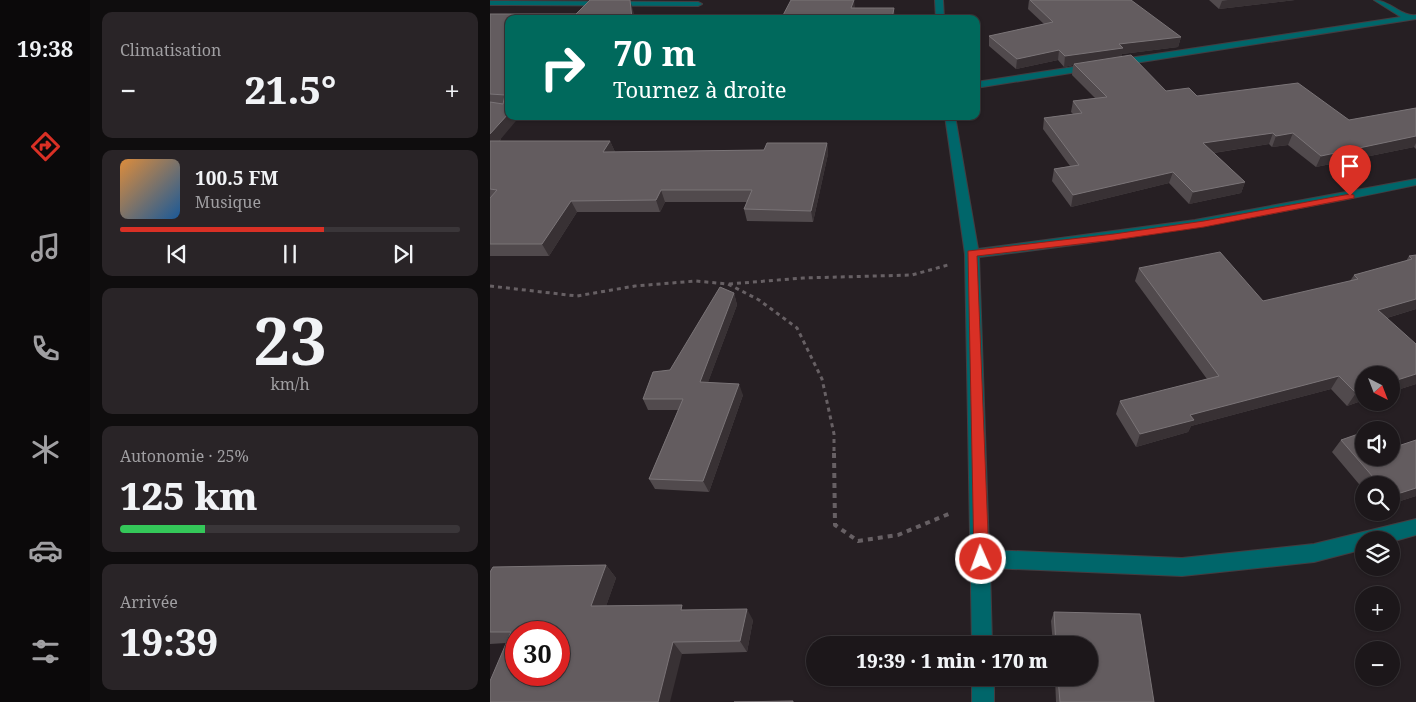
<!DOCTYPE html>
<html lang="fr">
<head>
<meta charset="utf-8">
<style>
  :root { --surface:#1c171a; --page:#292427; --text:#f1f3f6; --muted:#a09fa2; --line:#3a3639; --accent:#d93025 }
  body { margin:0; font-family:"Noto Serif",serif; background:var(--page); color:var(--text); height:100vh; display:flex; flex-direction:column; font-size:19px; white-space:nowrap }
  * { box-sizing:border-box; margin:0 }
  p { font-size:16px; color:var(--muted) }
  .icon { flex:none; width:28px; height:28px; fill:none; stroke:currentColor; stroke-width:2; stroke-linecap:round; stroke-linejoin:round }
  .map { position:relative; flex:1; overflow:hidden }
  .details { display:flex; flex-direction:column; gap:12px; padding:12px; background:#0f0d0e; width:400px }
  .details>* { flex:none }
  .top-card { position:absolute; left:15px; top:15px; width:475px; height:105px; border-radius:10px; box-shadow:0 1px 4px #0004,0 0 0 1px var(--line); background:#00695c; color:#fff; overflow:hidden }
  .needle { width:32px; rotate:138deg }
  .controls { position:absolute; left:865px; top:366px; display:grid; gap:10px }
  .controls a { display:grid; place-items:center; width:45px; height:45px; border-radius:50%; background:var(--surface); box-shadow:0 1px 4px #0004,0 0 0 1px var(--line); font-size:25px }
  .speed { position:absolute; left:15px; top:621px; display:flex; gap:10px; font-size:25px; font-weight:700; text-align:center }
  .speed>* { display:grid; place-content:center; width:65px; height:65px; border-radius:50%; background:var(--surface); box-shadow:0 1px 4px #0004,0 0 0 1px var(--line); line-height:1 }
  .speed .limit { border:8px solid #d22; background:#fff; color:#111 }
  .pin { position:absolute; display:grid; place-items:center; width:42px; height:42px; color:#fff; margin:-51px -21px; border-radius:50% 50% 50% 0; rotate:-45deg; box-shadow:0 0 5px #0007 }
  .pin .icon { rotate:45deg }
  .me { position:absolute; width:55px; margin:-28px; rotate:358deg; stroke-linejoin:round; filter:drop-shadow(0 0 4px #0008) }
  .turn { display:flex; align-items:center; gap:18px; height:105px; padding:0 25px; font-size:22px }
  .turn .icon { width:65px; height:65px; stroke-width:2.5 }
  .turn b { display:block; font-size:35px; line-height:42px }
  .big { font-size:38px; font-weight:800; line-height:1.1 }
  .details .card { flex:1; display:flex; flex-direction:column; justify-content:center; gap:8px; min-width:0; padding:0 18px; border-radius:10px; background:var(--page) }
  .details .dial { align-items:center; gap:0 }
  .dial b { font-size:65px; line-height:1 }
  .song { display:flex; align-items:center; gap:15px }
  .cover { width:60px; height:60px; border-radius:8px; background:linear-gradient(135deg,hsl(30 70% 55%),hsl(210 70% 35%)) }
  .played { height:5px; border-radius:2px; background:linear-gradient(90deg,var(--accent) 60%,var(--line) 60%) }
  .keys { display:flex; justify-content:space-around; direction:ltr }
  .heat { display:flex; justify-content:space-between; align-items:center; font-size:28px; direction:ltr }
  .charge { height:8px; border-radius:4px; background:linear-gradient(90deg,#34c759 25%,var(--line) 0) }
  .trip { position:absolute; left:316px; top:636px; width:292px; height:50px; border-radius:25px; background:var(--surface); box-shadow:0 1px 4px #0004,0 0 0 1px var(--line); font-weight:800; line-height:50px; text-align:center }
  main { display:flex; flex:1; min-height:0 }
  .menu { display:flex; flex-direction:column; width:90px; justify-content:space-around; align-items:center; background:#0b090a; color:var(--muted) }
  .menu .icon { width:35px; height:35px }
  .menu .current { color:var(--accent) }
  .menu b { font-size:22px; color:var(--text) }
  .map>svg:first-child { display:block }
  .lines { fill:none; stroke-linecap:round; stroke-linejoin:round }
  .street-casing { stroke:#433d41; stroke-width:2 }
  .path-far1 { stroke:#676064; stroke-width:3; stroke-dasharray:4 4; stroke-linecap:butt }
  .path { stroke:#676064; stroke-width:4; stroke-dasharray:5 5; stroke-linecap:butt }
  .street { fill:#00666a; fill-rule:evenodd }
  .wall { fill:#514a4d }
  .shaded-wall { fill:#383134 }
  .building { fill:#635c5f; stroke:#7a7477; fill-rule:evenodd }
  .route { fill:#d93025; stroke:#8d1f18 }
</style>
</head>
<body>
<main>
<nav class="menu">
<b>19:38</b>
<svg class="icon current" aria-label="directions" viewBox="0 0 24 24"><path d="M12 3l9 9-9 9-9-9zM9 14v-3h6M13 9l2 2-2 2"/></svg>
<svg class="icon" aria-label="music" viewBox="0 0 24 24"><path d="M9 18V5l10-2v13"/><circle cx="6" cy="18" r="3"/><circle cx="16" cy="16" r="3"/></svg>
<svg class="icon" aria-label="phone" viewBox="0 0 24 24"><path d="M5 4h4l2 5-3 2q2 4 5 5l2-3 5 2v4C11 20 4 13 5 4z"/></svg>
<svg class="icon" aria-label="climate" viewBox="0 0 24 24"><path d="M12 3v18M4 7l16 10M4 17L20 7"/></svg>
<svg class="icon" aria-label="car" viewBox="0 0 24 24"><path d="M5 17H2v-5l4-1 3-4h7l3 4 3 1v5h-3M9 17h6M6 11h13"/><circle cx="7" cy="17" r="2"/><circle cx="17" cy="17" r="2"/></svg>
<svg class="icon" aria-label="filters" viewBox="0 0 24 24"><path d="M4 7h16M4 17h16"/><circle cx="9" cy="7" r="2"/><circle cx="15" cy="17" r="2"/></svg>
</nav>
<section class="details">
<div class="card"><p>Climatisation</p>
<div class="heat"><a>−</a><b class="big">21.5°</b><a>+</a></div>
</div>
<div class="card">
<div class="song"><i class="cover"></i><div><b>100.5 FM</b><p>Musique</p></div></div>
<div class="played"></div>
<div class="keys"><svg class="icon" aria-label="previous" viewBox="0 0 24 24"><path d="M18 5L8 12l10 7zM5 5v14"/></svg><svg class="icon" aria-label="pause" viewBox="0 0 24 24"><path d="M8 5v14M16 5v14"/></svg><svg class="icon" aria-label="next" viewBox="0 0 24 24"><path d="M6 5l10 7-10 7zM19 5v14"/></svg></div>
</div>
<div class="card dial"><b>23</b><p>km/h</p></div>
<div class="card"><p>Autonomie · 25%</p><b class="big">125 km</b><div class="charge"></div></div>
<div class="card"><p>Arrivée</p><b class="big">19:39</b></div>
</section>
<div class="map">
<svg width="926" height="702" viewBox="0 0 926 702">
  <rect width="100%" height="100%" fill="#261f23"/>
  <g class="lines">
    <g class="street-casing">
      <path id="street" d="M 445,0 L 453,0 L 454,19 L 446,19 Z
        M 884,0 C 899,0 912,17 926,15 L 926,19 L 626,66 L 621,63 L 626,60 L 911,17 Z
        M 0,1 L 208,2 L 212,4 L 208,6 L 0,5 Z
        M 603,64 L 608,67 L 606,69 L 486,88 L 486,82 Z
        M 455,116 L 465,116 L 488,249 L 705,220 L 926,179 L 926,185 C 781,216 636,240 489,257 L 499,550 L 692,558 L 824,544 L 926,519 L 926,535 L 901,542 L 874,540 L 874,549 L 824,562 L 692,576 L 500,568 L 502,645 L 482,645 L 475,254 Z
        M 482,678 L 504,678 L 504,702 L 482,702 Z"/>
    </g>
    <path class="path-far1" d="M 239,284 L 313,278 L 422,275 L 458,265
      M 0,286 L 87,296 L 145,286 L 206,281 L 238,284 L 269,300 L 307,328 L 332,379 L 344,434 L 344,454"/>
    <path class="path" d="M 344,453 L 345,525 L 368,541 L 408,535 L 461,513"/>
    <use href="#street" class="street"/>
  </g>
  <path class="wall" d="M 539,0 L 691,37 L 688,47 L 632,54 L 631,57 L 676,91 L 859,120 L 926,108 L 926,149 L 924,147 L 826,167 L 798,145 L 782,147 L 779,144 L 724,153 L 755,182 L 751,193 L 699,204 L 679,183 L 581,207 L 562,181 L 564,169 L 580,166 L 553,129 L 554,118 L 583,114 L 581,112 L 583,101 L 605,98 L 582,75 L 583,65 L 574,67 L 568,60 L 526,69 L 499,46 L 499,36 L 554,24 L 538,9 Z
    M 719,0 L 805,0 L 729,9 Z
    M 143,10 L 144,19 L 19,19 L 19,116 L 10,141 L 120,141 L 125,152 L 274,150 L 337,143 L 338,154 L 323,222 L 257,221 L 254,209 L 257,202 L 175,202 L 170,212 L 87,212 L 59,256 L 0,256 L 0,14 L 86,14 Z
    M 926,255 L 926,309 L 897,318 L 926,384 L 901,392 L 901,375 L 874,400 L 857,406 L 841,389 L 701,426 L 698,432 L 646,447 L 626,414 L 630,401 L 717,379 L 645,281 L 649,268 L 773,301 L 860,281 L 864,275 L 916,261 L 919,256 Z
    M 244,293 L 247,305 L 218,382 L 253,395 L 219,492 L 165,489 L 159,479 L 188,410 L 158,410 L 153,399 L 180,370 Z
    M 851,440 L 908,446 L 926,440 L 926,496 L 901,504 L 901,485 L 874,485 L 874,490 L 842,452 Z
    M 116,565 L 126,578 L 116,606 L 196,610 L 263,620 L 257,652 L 192,654 L 16,643 L 0,644 L 0,572 Z
    M 564,612 L 664,702 L 566,702 L 565,678 L 600,678 L 600,645 L 563,645 L 561,621 Z"/>
  <path class="shaded-wall" d="M 140,0 L 143,10 L 144,19 L 142,19 Z
    M 364,0 L 365,7 L 362,18 L 361,8 Z
    M 738,0 L 805,0 L 729,9 L 732,1 Z
    M 404,8 L 405,19 L 402,19 Z
    M 691,37 L 688,47 L 632,54 L 631,58 L 584,64 L 583,65 L 574,67 L 575,56 L 629,44 Z
    M 569,50 L 568,60 L 526,69 L 527,59 Z
    M 19,113 L 19,116 L 30,116 L 0,152 L 0,134 Z
    M 783,133 L 779,144 L 710,155 L 713,143 Z
    M 803,133 L 798,145 L 782,147 L 786,136 Z
    M 926,136 L 926,143 L 924,147 L 826,167 L 831,156 Z
    M 120,141 L 125,152 L 113,152 Z
    M 337,143 L 338,154 L 323,222 L 321,211 Z
    M 683,172 L 679,183 L 581,207 L 583,195 Z
    M 755,182 L 751,193 L 699,204 L 703,192 Z
    M 171,190 L 175,202 L 170,212 L 166,200 Z
    M 81,201 L 87,212 L 59,256 L 52,244 Z
    M 244,293 L 247,305 L 214,393 L 210,382 Z
    M 926,299 L 926,309 L 880,323 L 888,310 Z
    M 926,374 L 926,384 L 901,392 L 901,382 Z
    M 849,376 L 841,389 L 701,426 L 698,432 L 646,447 L 650,434 L 700,415 Z
    M 249,384 L 253,395 L 219,492 L 213,481 Z
    M 874,390 L 874,400 L 857,406 L 866,393 Z
    M 926,488 L 926,496 L 901,504 L 901,496 Z
    M 116,565 L 126,578 L 112,618 L 101,606 Z
    M 257,609 L 263,620 L 257,652 L 250,641 Z
    M 183,642 L 192,654 L 180,702 L 168,702 Z"/>
  <path class="building" d="M 100,0 L 140,0 L 142,19 L 19,19 L 19,113 L 0,134 L 0,102 L 13,104 L 15,95 L 0,94 L 0,14 L 86,14 Z
    M 301,0 L 364,0 L 361,8 L 404,8 L 402,19 L 291,19 Z
    M 540,0 L 641,0 L 691,37 L 629,44 L 633,48 L 575,56 L 569,50 L 527,59 L 499,36 L 563,22 Z
    M 641,55 L 676,91 L 699,88 L 707,96 L 808,83 L 859,120 L 926,108 L 926,136 L 831,156 L 803,133 L 786,136 L 783,133 L 713,143 L 755,182 L 703,192 L 683,172 L 583,195 L 564,169 L 589,165 L 554,118 L 592,113 L 583,101 L 617,97 L 584,64 Z
    M 0,141 L 120,141 L 113,152 L 274,150 L 277,143 L 337,143 L 321,211 L 254,209 L 262,190 L 171,190 L 166,200 L 81,201 L 52,244 L 0,244 L 0,198 L 7,190 L 0,189 Z
    M 730,252 L 773,301 L 868,279 L 864,275 L 922,259 L 919,256 L 926,255 L 926,299 L 888,310 L 926,344 L 926,374 L 901,382 L 901,375 L 874,375 L 874,390 L 866,393 L 849,376 L 700,415 L 704,420 L 650,434 L 630,401 L 729,376 L 649,268 Z
    M 230,287 L 244,293 L 210,382 L 249,384 L 213,481 L 159,479 L 193,399 L 153,399 L 163,372 L 180,370 Z
    M 890,427 L 893,430 L 881,430 Z
    M 874,432 L 874,458 L 901,458 L 901,439 L 908,446 L 926,440 L 926,488 L 901,496 L 901,485 L 890,485 L 851,440 Z
    M 116,565 L 101,606 L 192,605 L 191,610 L 257,609 L 250,641 L 183,642 L 168,702 L 0,702 L 0,681 L 21,632 L 0,632 L 0,572 L 3,567 ZM 26,632 L 69,632 L 69,675 L 26,675 Z
    M 564,612 L 650,614 L 664,702 L 570,702 L 568,678 L 600,678 L 600,645 L 566,645 Z
    M 303,701 L 303,702 L 244,702 Z"/>
  <path class="route" d="M 860,194 L 864,195 L 864,198 L 714,227 L 624,240 L 487,256 L 499,559 L 496,563 L 491,565 L 486,563 L 484,559 L 478,251 L 624,234 L 714,221 Z"/>
</svg>
<div class="controls">
<a><svg class="needle" viewBox="-14 -14 28 28"><path d="M0-13l5 13h-10z" fill="#e53935"/><path d="M0 13l5-13h-10z" fill="#a09fa2"/></svg></a>
<a><svg class="icon" aria-label="sound" viewBox="0 0 24 24"><path d="M4 9h4l5-4v14l-5-4H4zM17 9q2 3 0 6"/></svg></a>
<a><svg class="icon" aria-label="search" viewBox="0 0 24 24"><circle cx="10" cy="10" r="6"/><path d="M15 15l6 6"/></svg></a>
<a><svg class="icon" aria-label="layers" viewBox="0 0 24 24"><path d="M12 4l9 5-9 5-9-5zM3 14l9 5 9-5"/></svg></a>
<a>+</a>
<a>−</a>
</div>
<div class="speed"><div class="limit">30</div></div>
<div class="pin" style="left:860px;top:196px;background:#d93025"><svg class="icon" aria-label="arrive" viewBox="0 0 24 24"><path d="M6 21V4h12l-3 4 3 4H6"/></svg></div>
<svg class="me" style="left:491px;top:559px" viewBox="-20 -20 40 40"><circle r="17" fill="#d93025" stroke="#fff" stroke-width="3"/><path d="M0-11L8 9 0 5-8 9z" fill="#fff"/></svg>
<div class="trip">19:39 · 1 min · 170 m</div>
<div class="top-card">
<div class="turn"><svg class="icon" aria-label="right" viewBox="0 0 24 24"><path d="M7 20v-9h11M14 6l5 5-5 5"/></svg><div><b>70 m</b>Tournez à droite</div></div>
</div>
</div>
</main>
</body>
</html>
